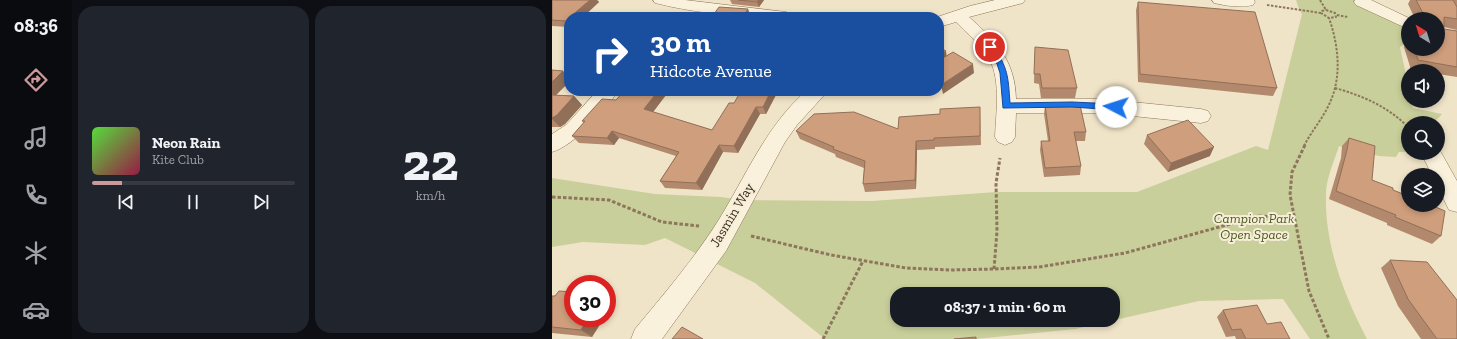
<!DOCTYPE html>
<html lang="en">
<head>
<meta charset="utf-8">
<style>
  :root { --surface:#171b24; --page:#20242c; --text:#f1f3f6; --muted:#9ea1a6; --line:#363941; --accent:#cc999b }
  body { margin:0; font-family:"Zilla Slab",serif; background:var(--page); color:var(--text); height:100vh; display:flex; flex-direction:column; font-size:15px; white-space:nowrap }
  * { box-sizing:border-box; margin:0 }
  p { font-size:13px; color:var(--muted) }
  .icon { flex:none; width:22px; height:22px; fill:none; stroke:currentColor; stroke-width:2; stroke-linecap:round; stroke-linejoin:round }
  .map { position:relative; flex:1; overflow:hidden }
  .details { display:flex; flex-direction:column; gap:6px; padding:6px; background:#0d0f14; width:480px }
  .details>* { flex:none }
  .guide { position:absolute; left:12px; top:12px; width:380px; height:84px; border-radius:16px; box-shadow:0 2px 6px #0003; background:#1a4fa0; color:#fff; overflow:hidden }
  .needle { width:26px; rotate:322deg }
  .buttons { position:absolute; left:849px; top:12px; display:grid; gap:8px }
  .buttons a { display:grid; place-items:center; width:44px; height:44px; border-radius:50%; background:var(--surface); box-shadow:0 2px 6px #0003; font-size:20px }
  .speed { position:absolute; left:12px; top:275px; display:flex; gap:8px; font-size:20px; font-weight:700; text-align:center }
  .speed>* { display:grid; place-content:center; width:52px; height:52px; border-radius:50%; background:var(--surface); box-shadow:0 2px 6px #0003; line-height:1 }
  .speed .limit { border:6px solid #d22; background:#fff; color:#111 }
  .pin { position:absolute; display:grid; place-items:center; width:34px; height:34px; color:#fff; margin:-17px; border:2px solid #fff; border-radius:50%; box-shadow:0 1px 4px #0007 }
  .me { position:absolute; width:44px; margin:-22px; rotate:275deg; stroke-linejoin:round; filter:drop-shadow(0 0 3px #0008) }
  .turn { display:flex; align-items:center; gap:14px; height:84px; padding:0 20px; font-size:18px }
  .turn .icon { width:52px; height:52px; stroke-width:2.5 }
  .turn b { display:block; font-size:28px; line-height:34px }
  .details .tile { flex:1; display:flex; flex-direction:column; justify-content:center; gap:6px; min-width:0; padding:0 14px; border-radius:16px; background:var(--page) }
  .details .dial { align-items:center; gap:0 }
  .dial b { font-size:52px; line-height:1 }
  .song { display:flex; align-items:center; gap:12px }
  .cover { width:48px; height:48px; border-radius:6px; background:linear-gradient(135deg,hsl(110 70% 55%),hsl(340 70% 35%)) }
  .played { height:4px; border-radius:2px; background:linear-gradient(90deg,var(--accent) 15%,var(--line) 15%) }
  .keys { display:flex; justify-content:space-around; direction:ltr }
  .details .tiles { flex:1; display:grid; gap:6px; grid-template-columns:repeat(2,1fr) }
  .trip { position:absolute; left:338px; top:287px; width:230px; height:40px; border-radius:16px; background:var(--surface); box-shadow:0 2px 6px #0003; font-weight:700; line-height:40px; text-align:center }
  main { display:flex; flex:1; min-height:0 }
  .tab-bar { display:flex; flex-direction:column; width:72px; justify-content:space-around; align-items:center; background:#090b0e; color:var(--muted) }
  .tab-bar .icon { width:28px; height:28px }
  .tab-bar .selected { color:var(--accent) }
  .tab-bar b { font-size:18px; color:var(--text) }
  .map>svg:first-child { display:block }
  .green { fill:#c9cf9b; fill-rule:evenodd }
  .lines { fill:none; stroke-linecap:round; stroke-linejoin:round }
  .minor-casing { stroke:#8d765c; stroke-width:1 }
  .path-far1 { stroke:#8d765c; stroke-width:2; stroke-dasharray:2.5 1.5; stroke-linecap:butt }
  .path { stroke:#8d765c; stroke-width:3; stroke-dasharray:3.5 2; stroke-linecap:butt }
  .minor { fill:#faf1dc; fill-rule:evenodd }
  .wall { fill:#b2896c }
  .shaded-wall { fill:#916f58 }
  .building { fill:#cf9f7d; stroke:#916f58 }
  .route { fill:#1a73e8; stroke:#114b97 }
  .labels { text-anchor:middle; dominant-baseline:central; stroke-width:4; stroke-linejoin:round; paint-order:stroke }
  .street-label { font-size:14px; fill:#3d2e20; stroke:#f7eed8 }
  .park-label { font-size:14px; font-style:italic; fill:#4d5a26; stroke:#f7eed8 }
</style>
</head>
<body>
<main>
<nav class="tab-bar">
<b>08:36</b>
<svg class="icon selected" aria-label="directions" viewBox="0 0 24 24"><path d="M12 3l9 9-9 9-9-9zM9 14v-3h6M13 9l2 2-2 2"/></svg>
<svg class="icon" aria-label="music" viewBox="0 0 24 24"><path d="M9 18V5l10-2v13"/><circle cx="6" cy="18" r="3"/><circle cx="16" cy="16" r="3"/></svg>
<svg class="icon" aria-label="phone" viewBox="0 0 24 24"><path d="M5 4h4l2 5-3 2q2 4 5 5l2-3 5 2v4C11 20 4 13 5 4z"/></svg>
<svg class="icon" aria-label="climate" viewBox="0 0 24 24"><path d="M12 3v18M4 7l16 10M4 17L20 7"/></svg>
<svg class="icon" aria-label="car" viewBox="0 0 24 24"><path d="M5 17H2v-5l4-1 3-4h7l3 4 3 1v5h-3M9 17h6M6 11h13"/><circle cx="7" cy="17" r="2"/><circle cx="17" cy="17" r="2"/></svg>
</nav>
<section class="details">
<div class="tiles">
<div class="tile">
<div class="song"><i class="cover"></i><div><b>Neon Rain</b><p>Kite Club</p></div></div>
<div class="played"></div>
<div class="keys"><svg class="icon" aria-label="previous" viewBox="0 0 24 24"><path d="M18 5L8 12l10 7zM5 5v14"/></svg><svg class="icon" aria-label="pause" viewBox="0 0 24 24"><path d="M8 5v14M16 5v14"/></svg><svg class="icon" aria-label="next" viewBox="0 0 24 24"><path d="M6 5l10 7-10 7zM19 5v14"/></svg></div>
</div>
<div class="tile dial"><b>22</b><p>km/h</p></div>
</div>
</section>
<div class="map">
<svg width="905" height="339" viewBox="0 0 905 339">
  <rect width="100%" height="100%" fill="#f0e4c8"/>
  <path class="green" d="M 744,0 L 806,0 L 852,23 L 856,41 L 848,47 L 856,84 L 856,101 L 860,101 L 861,108 L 890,114 C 880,127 870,123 856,123 L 856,137 L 854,137 L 856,152 L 847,152 L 844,157 L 827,156 L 787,146 C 783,159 774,179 774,193 C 772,244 792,295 815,339 L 758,339 L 731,299 L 647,301 L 523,329 L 424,339 L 273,339 L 203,283 L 113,238 L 93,245 L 31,242 L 0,247 L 0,178 L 103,194 L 169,197 L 190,200 L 320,201 L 444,192 L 585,192 L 704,146 L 716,150 L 750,14 L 747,9 ZM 345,294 L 561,294 L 561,320 L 345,320 Z"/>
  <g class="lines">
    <g class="minor-casing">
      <path id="minor" d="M 101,0 L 133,0 L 234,12 L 240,14 L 242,17 C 195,17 150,15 103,3 Z
        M 443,0 L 473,0 L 471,3 L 417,17 C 444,41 463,60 464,99 L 551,99 L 649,109 L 656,111 L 659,116 L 656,121 L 649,123 L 551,113 L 464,113 L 463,137 L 460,142 L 453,145 L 446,142 L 443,137 C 444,110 450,77 434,53 C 425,41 414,32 404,22 L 387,27 L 387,17 L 385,17 L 418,6 Z
        M 660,0 L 702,0 L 703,2 L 701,5 C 689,8 674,6 662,3 Z
        M 803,0 L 819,0 L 859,19 L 856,19 L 856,29 L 804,5 L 802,2 Z
        M 45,91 L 66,91 C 53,111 23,145 0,152 L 0,134 L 14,125 Z
        M 254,91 L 276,91 L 245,125 L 233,142 L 174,251 L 110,339 L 79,339 L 83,329 C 112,294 142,259 166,221 C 194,176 214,126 254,91 Z
        M 886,147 L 905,181 L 905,212 L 897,210 L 886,188 L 886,175 L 880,175 L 869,153 L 886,153 Z"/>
    </g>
    <path class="path-far1" d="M 768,0 L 774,10
      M 715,5 L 769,13
      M 774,10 L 783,13 L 784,17 L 777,18 L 769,13 L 770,11 Z
      M 785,15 L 796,17
      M 783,88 C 811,96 835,106 856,127
      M 752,146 C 760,130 773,116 779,100 C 790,74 786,44 777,18"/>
    <path class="path" d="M 753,145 L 740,172 L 738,195 L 757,291 L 777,339
      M 0,197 L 57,200 L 110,222 L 147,226
      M 199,236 L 279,255 L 354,268 L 398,270 L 442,269 L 487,267 L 573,253 L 707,216 L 743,218
      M 442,269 L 445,231 L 444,183 L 448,158
      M 271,339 L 311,261"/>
    <use href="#minor" class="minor"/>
  </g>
  <path class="wall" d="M 0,0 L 45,0 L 47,2 L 31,17 L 17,17 L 17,27 L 0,26 Z
    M 178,0 L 212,0 L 207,7 L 180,4 Z
    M 858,0 L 905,0 L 905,30 L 892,27 L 892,29 L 905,31 L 905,77 L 886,74 L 886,71 L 867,71 L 859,70 L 852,47 L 856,41 L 856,49 L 886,49 L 886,19 L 863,19 L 856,4 Z
    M 586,2 L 725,88 L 721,96 L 586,82 L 584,10 Z
    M 483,47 L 525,88 L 523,98 L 489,98 L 487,84 L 482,83 Z
    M 0,70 L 11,71 L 17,78 L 17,82 L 4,95 L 22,96 L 30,105 L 13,124 L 8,127 L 0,127 Z
    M 72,91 L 117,91 L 101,112 L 160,130 L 182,103 L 226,91 L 214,114 L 208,114 L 186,153 L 171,152 L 150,190 L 113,188 L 108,181 L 124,156 L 67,138 L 62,145 L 27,143 L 20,136 L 32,123 L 30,121 L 64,100 Z
    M 493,105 L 534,132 L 533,141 L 524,141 L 529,166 L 528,175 L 492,177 L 488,150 L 489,141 L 496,141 L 492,114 Z
    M 428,107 L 429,145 L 383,147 L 383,149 L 365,150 L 364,189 L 313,192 L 311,184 L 312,168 L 284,157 L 283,154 L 248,139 L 244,131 L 346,129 L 388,114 Z
    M 595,135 L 658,156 L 616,172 L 592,144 Z
    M 797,138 L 820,180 L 841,190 L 889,236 L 880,244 L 835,225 L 835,223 L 777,199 L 789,158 L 790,146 Z
    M 838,260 L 905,339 L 869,339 L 846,306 L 829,268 Z
    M 0,296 L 3,296 L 21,318 L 52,318 L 40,337 L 0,333 Z
    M 671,310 L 715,324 L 738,339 L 684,339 L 683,336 L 674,337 L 665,317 Z"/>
  <path class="shaded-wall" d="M 38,0 L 45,0 L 47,2 L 31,17 L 18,17 Z
    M 206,0 L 212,0 L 207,7 L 205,2 Z
    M 196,9 L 199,17 L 190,17 Z
    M 17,18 L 17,24 L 14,21 Z
    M 394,51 L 395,60 L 387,64 L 387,55 Z
    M 421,64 L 422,73 L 391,94 L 389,85 Z
    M 11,71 L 17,78 L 17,82 L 0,99 L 0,82 Z
    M 106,91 L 117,91 L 98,116 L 92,109 Z
    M 219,91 L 226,91 L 214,114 L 211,107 Z
    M 22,96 L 30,105 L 13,124 L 8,127 L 0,119 L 0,118 Z
    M 204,107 L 208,114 L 186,153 L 182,146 Z
    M 60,131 L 67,138 L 62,145 L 55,138 Z
    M 364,141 L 365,150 L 364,189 L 363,180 Z
    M 167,145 L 171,152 L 150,190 L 144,183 Z
    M 662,147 L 658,156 L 616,172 L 619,163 Z
    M 55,297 L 62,302 L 55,313 Z
    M 36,318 L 52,318 L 40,337 L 29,330 Z"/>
  <path class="building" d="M 0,0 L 38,0 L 18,17 L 17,17 L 17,18 L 14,21 L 0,20 Z
    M 186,0 L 206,0 L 205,2 Z
    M 864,0 L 901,0 L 905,7 L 905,19 L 892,17 L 892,29 L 905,31 L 905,67 L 866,60 L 862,49 L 886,49 L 886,19 L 874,19 Z
    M 586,2 L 703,12 L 725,88 L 588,74 Z
    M 167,7 L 196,9 L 190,17 L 146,17 L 149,14 L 162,14 Z
    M 387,47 L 394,51 L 387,55 Z
    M 483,47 L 516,50 L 525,88 L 490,88 L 488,74 L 482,74 Z
    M 401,52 L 421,64 L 389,85 L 391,58 Z
    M 0,70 L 11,71 L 0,82 Z
    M 72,91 L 106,91 L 92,109 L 160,130 L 177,103 L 182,103 L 189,91 L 219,91 L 211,107 L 204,107 L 182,146 L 167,145 L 144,183 L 108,181 L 127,152 L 60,131 L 55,138 L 20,136 L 33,121 L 30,121 L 50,99 L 64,100 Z
    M 0,95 L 22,96 L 5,115 L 0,118 Z
    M 493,105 L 528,105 L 534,132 L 522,132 L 529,166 L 493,168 L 489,141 L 498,141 Z
    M 428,107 L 428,136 L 382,138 L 382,140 L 364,141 L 363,180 L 311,184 L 313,161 L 281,149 L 282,147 L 244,131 L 262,114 L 302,112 L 346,129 L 347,117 L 388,114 L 388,109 Z
    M 636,120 L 662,147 L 619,163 L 595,135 Z
    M 797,138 L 823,146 L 820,180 L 841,188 L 841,190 L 856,196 L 856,205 L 879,205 L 893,211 L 889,236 L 843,217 L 844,215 L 784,191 L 795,150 Z
    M 838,260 L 875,262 L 905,300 L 905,339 L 885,339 L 856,299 Z
    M 7,291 L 21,292 L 21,318 L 36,318 L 29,330 L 0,327 L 0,296 L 3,296 Z
    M 705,305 L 715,324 L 729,322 L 738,339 L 694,339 L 689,329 L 680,330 L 671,310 Z
    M 130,327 L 151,339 L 120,339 Z
    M 424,337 L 424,339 L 402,339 Z"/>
  <path class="route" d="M 436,45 L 441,45 C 456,69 456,75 458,103 L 520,102 L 564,104 L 568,107 L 564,110 L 520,107 L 451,108 L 448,73 L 445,64 L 435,47 Z"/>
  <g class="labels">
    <g class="street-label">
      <text transform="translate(180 215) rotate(-59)">Jasmin Way</text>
    </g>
    <g class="park-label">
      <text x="702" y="218">Campion Park<tspan x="702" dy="16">Open Space</tspan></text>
    </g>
  </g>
</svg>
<div class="buttons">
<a><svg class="needle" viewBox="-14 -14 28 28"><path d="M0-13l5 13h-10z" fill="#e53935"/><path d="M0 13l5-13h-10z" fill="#9ea1a6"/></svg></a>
<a><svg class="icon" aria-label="sound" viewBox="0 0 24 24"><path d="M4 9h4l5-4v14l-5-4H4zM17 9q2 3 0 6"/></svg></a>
<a><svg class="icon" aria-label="search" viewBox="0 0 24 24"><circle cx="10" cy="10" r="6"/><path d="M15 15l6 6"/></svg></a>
<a><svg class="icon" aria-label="layers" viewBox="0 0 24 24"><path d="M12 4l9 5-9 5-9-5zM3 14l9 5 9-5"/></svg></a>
</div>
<div class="speed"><div class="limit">30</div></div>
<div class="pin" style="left:438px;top:47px;background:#d93025"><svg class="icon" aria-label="arrive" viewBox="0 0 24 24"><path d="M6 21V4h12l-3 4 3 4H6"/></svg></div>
<svg class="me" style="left:564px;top:107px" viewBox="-20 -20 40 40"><circle r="19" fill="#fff"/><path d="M0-13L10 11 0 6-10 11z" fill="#1a73e8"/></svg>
<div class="trip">08:37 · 1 min · 60 m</div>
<div class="guide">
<div class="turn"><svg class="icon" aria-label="right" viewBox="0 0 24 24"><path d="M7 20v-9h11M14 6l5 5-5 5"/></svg><div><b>30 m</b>Hidcote Avenue</div></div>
</div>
</div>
</main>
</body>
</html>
